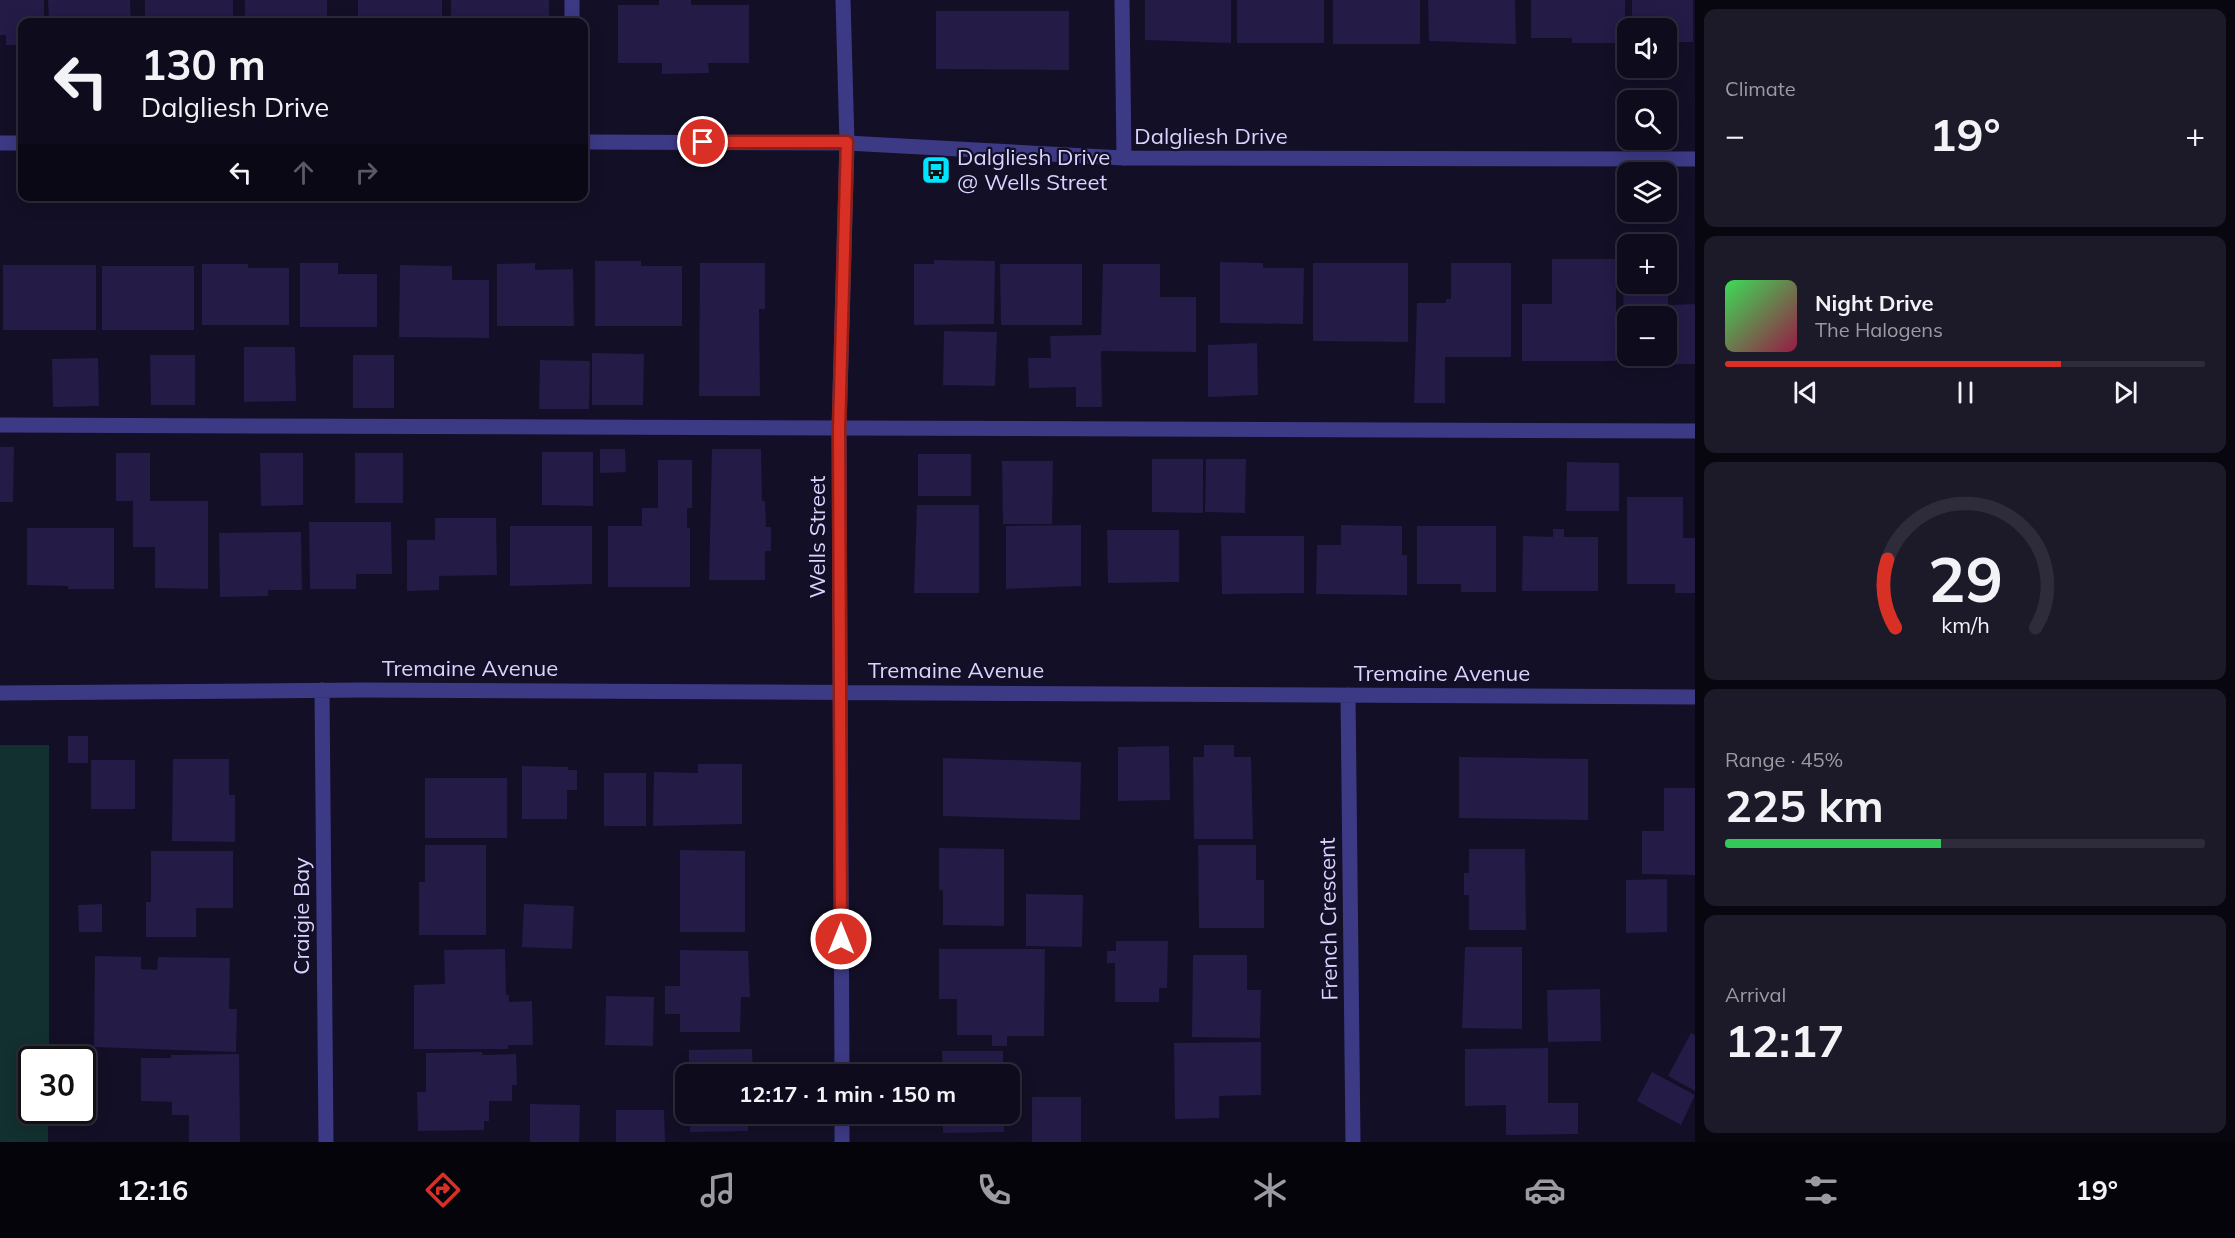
<!DOCTYPE html>
<html lang="en">
<head>
<meta charset="utf-8">
<style>
  :root { --surface:#0e0b1c; --page:#1c1929; --text:#f1f3f6; --muted:#9b9ba3; --line:#2e2b3b; --accent:#d93025 }
  body { margin:0; font-family:Mulish,sans-serif; background:var(--page); color:var(--text); height:100vh; display:flex; flex-direction:column; font-size:22px; white-space:nowrap }
  * { box-sizing:border-box; margin:0 }
  p { font-size:20px; color:var(--muted) }
  .icon { flex:none; width:33px; height:33px; fill:none; stroke:currentColor; stroke-width:2; stroke-linecap:round; stroke-linejoin:round }
  .map { position:relative; flex:1; overflow:hidden }
  .details { display:flex; flex-direction:column; gap:9px; padding:9px; background:#08060f; width:540px }
  .details>* { flex:none }
  .top-card { position:absolute; left:18px; top:18px; width:570px; height:183px; border-radius:12px; box-shadow:0 3px 15px #0003,0 0 0 2px var(--line); background:#0e0b1c; color:var(--text); overflow:hidden }
  .controls { position:absolute; left:1617px; top:18px; display:grid; gap:12px }
  .controls a { display:grid; place-items:center; width:60px; height:60px; border-radius:12px; background:var(--surface); box-shadow:0 3px 15px #0003,0 0 0 2px var(--line); font-size:30px }
  .speed { position:absolute; left:18px; top:1046px; display:flex; gap:12px; font-size:30px; font-weight:700; text-align:center }
  .speed>* { display:grid; place-content:center; width:78px; height:78px; border-radius:50%; background:var(--surface); box-shadow:0 3px 15px #0003,0 0 0 2px var(--line); line-height:1 }
  .speed .limit { border:3px solid #111; border-radius:9px; background:#fff; color:#111 }
  .pin { position:absolute; display:grid; place-items:center; width:51px; height:51px; color:#fff; margin:-26px; border:3px solid #fff; border-radius:50%; box-shadow:0 2px 6px #0007 }
  .me { position:absolute; width:66px; margin:-33px; rotate:0deg; stroke-linejoin:round; filter:drop-shadow(0 0 4px #0008) }
  .turn { display:flex; align-items:center; gap:21px; height:126px; padding:0 24px; font-size:27px }
  .turn .icon { width:78px; height:78px; stroke-width:2.5 }
  .turn b { display:block; font-size:42px; line-height:51px }
  .lanes { display:flex; align-items:center; height:57px; padding:0 24px; background:#0003; justify-content:center; gap:30px; direction:ltr }
  .lanes .off { opacity:.35 }
  .big { font-size:45px; font-weight:700; line-height:1.1 }
  .details .card { flex:1; display:flex; flex-direction:column; justify-content:center; gap:9px; min-width:0; padding:0 21px; border-radius:12px; background:var(--page) }
  .details .dial { align-items:center; gap:0 }
  .dial svg { height:156px; overflow:visible; fill:none; stroke:var(--line); stroke-width:7; stroke-linecap:round; text-anchor:middle }
  .dial text { fill:var(--text); stroke:none }
  .song { display:flex; align-items:center; gap:18px }
  .cover { width:72px; height:72px; border-radius:9px; background:linear-gradient(135deg,hsl(130 70% 55%),hsl(340 70% 35%)) }
  .played { height:6px; border-radius:3px; background:linear-gradient(90deg,var(--accent) 70%,var(--line) 70%) }
  .keys { display:flex; justify-content:space-around; direction:ltr }
  .heat { display:flex; justify-content:space-between; align-items:center; font-size:33px; direction:ltr }
  .charge { height:9px; border-radius:4px; background:linear-gradient(90deg,#34c759 45%,var(--line) 0) }
  .trip { position:absolute; left:675px; top:1064px; width:345px; height:60px; border-radius:12px; background:var(--surface); box-shadow:0 3px 15px #0003,0 0 0 2px var(--line); font-weight:700; line-height:60px; text-align:center }
  .tab-bar { display:flex; height:96px; justify-content:space-around; align-items:center; background:#06040b; color:var(--muted) }
  .tab-bar .icon { width:42px; height:42px }
  .tab-bar .active { color:var(--accent) }
  .tab-bar b { font-size:27px; color:var(--text) }
  main { display:flex; flex:1; min-height:0 }
  .map>svg:first-child { display:block }
  .green { fill:#12302f }
  .building { fill:#241b47; fill-rule:evenodd }
  .lines { fill:none; stroke-linecap:round; stroke-linejoin:round }
  .service { stroke:#3d3a85; stroke-width:15 }
  .minor { stroke:#3d3a85; stroke-width:15 }
  .tertiary { stroke:#3d3a85; stroke-width:15 }
  .route-casing { stroke:#8d1f18; stroke-width:15 }
  .route { stroke:#d93025; stroke-width:10 }
  .labels { text-anchor:middle; dominant-baseline:central; stroke-width:4.5; stroke-linejoin:round; paint-order:stroke }
  .street-label { font-size:22px; fill:#d9d4ff; stroke:#130f26 }
  .poi-label { font-size:22px; fill:#d9d4ff; stroke:#130f26; text-anchor:start }
</style>
</head>
<body>
<main>
<div class="map">
<svg width="1695" height="1142" viewBox="0 0 1695 1142">
  <rect width="100%" height="100%" fill="#130f26"/>
  <path class="green" d="M 0,745 L 49,745 L 49,1059 L 32,1059 L 32,1110 L 48,1110 L 48,1142 L 0,1142 Z"/>
  <path class="building" d="M 0,0 L 44,0 L 44,22 L 22,22 L 22,45 L 6,45 L 6,35 L 0,35 Z
    M 48,0 L 130,0 L 131,22 L 49,22 Z
    M 145,0 L 233,0 L 233,22 L 145,22 Z
    M 245,0 L 327,0 L 327,22 L 245,22 Z
    M 358,0 L 442,0 L 442,22 L 358,22 Z
    M 451,0 L 549,0 L 549,22 L 451,22 Z
    M 659,0 L 691,0 L 691,5 L 749,5 L 749,63 L 708,63 L 709,73 L 662,74 L 662,63 L 618,63 L 618,5 L 659,5 Z
    M 1145,0 L 1231,0 L 1231,43 L 1145,40 Z
    M 1237,0 L 1324,0 L 1324,43 L 1237,43 Z
    M 1333,0 L 1420,0 L 1420,44 L 1333,44 Z
    M 1428,0 L 1515,0 L 1516,44 L 1429,41 Z
    M 1531,0 L 1625,0 L 1625,43 L 1572,43 L 1572,38 L 1531,38 Z
    M 1632,0 L 1693,0 L 1693,42 L 1666,42 L 1666,28 L 1632,28 Z
    M 936,11 L 1069,11 L 1069,70 L 936,69 Z
    M 1552,259 L 1616,259 L 1616,361 L 1522,361 L 1522,304 L 1552,304 Z
    M 934,260 L 995,261 L 994,324 L 914,325 L 914,264 L 934,264 Z
    M 595,261 L 641,261 L 641,266 L 682,266 L 682,326 L 595,326 Z
    M 1220,262 L 1263,263 L 1263,268 L 1304,268 L 1303,324 L 1220,323 Z
    M 300,263 L 338,263 L 338,274 L 377,274 L 377,327 L 300,327 Z
    M 535,263 L 535,270 L 573,269 L 574,326 L 497,326 L 497,264 Z
    M 700,263 L 765,263 L 765,309 L 759,309 L 760,396 L 699,396 Z
    M 1313,263 L 1408,263 L 1408,342 L 1313,341 Z
    M 1451,263 L 1511,263 L 1511,357 L 1445,357 L 1445,403 L 1414,403 L 1417,303 L 1445,303 L 1447,299 L 1451,299 Z
    M 202,264 L 248,264 L 248,268 L 289,268 L 289,325 L 202,325 Z
    M 1000,264 L 1082,264 L 1082,325 L 1001,325 Z
    M 1103,264 L 1160,264 L 1160,297 L 1196,297 L 1196,352 L 1101,351 L 1102,407 L 1076,407 L 1076,387 L 1029,388 L 1028,358 L 1051,358 L 1050,336 L 1101,335 Z
    M 1623,264 L 1628,264 L 1628,284 L 1668,284 L 1668,305 L 1695,304 L 1695,364 L 1624,365 ZM 1628,316 L 1666,316 L 1666,356 L 1628,356 Z
    M 3,265 L 96,265 L 96,330 L 3,330 Z
    M 400,265 L 452,266 L 452,280 L 489,280 L 489,338 L 399,337 Z
    M 102,266 L 194,266 L 194,330 L 102,330 Z
    M 944,331 L 997,332 L 995,386 L 943,385 Z
    M 1257,343 L 1258,395 L 1208,397 L 1208,345 Z
    M 244,347 L 295,347 L 296,401 L 244,402 Z
    M 592,353 L 644,354 L 643,405 L 592,405 Z
    M 150,355 L 195,355 L 195,405 L 151,405 Z
    M 353,355 L 394,355 L 394,408 L 353,408 Z
    M 98,358 L 99,406 L 53,407 L 52,359 Z
    M 540,360 L 590,361 L 589,409 L 539,409 Z
    M 0,447 L 14,447 L 13,502 L 0,502 Z
    M 600,449 L 625,449 L 626,472 L 600,473 Z
    M 712,449 L 761,449 L 762,501 L 765,501 L 766,527 L 771,527 L 771,551 L 765,551 L 765,580 L 709,580 Z
    M 542,452 L 593,452 L 593,506 L 542,505 Z
    M 116,453 L 150,453 L 150,501 L 208,501 L 208,589 L 155,588 L 155,547 L 133,547 L 133,501 L 116,501 Z
    M 260,453 L 303,453 L 303,505 L 261,506 Z
    M 355,453 L 403,453 L 403,503 L 355,503 Z
    M 918,454 L 971,454 L 971,496 L 918,496 Z
    M 1152,459 L 1203,459 L 1203,513 L 1152,512 Z
    M 1206,459 L 1246,459 L 1245,513 L 1205,512 Z
    M 658,460 L 692,460 L 692,508 L 687,508 L 687,528 L 690,528 L 690,587 L 608,587 L 608,526 L 642,526 L 642,508 L 658,508 Z
    M 1002,461 L 1053,461 L 1052,524 L 1003,524 Z
    M 1567,462 L 1619,463 L 1619,511 L 1566,511 Z
    M 1627,497 L 1683,497 L 1683,538 L 1695,538 L 1695,593 L 1675,593 L 1675,584 L 1627,584 Z
    M 917,505 L 979,505 L 979,593 L 914,593 Z
    M 435,518 L 496,518 L 497,575 L 439,576 L 439,590 L 407,591 L 407,540 L 435,540 Z
    M 309,522 L 391,522 L 392,574 L 356,574 L 356,589 L 310,589 Z
    M 1081,525 L 1081,586 L 1006,589 L 1006,526 Z
    M 1341,525 L 1402,526 L 1402,555 L 1407,555 L 1407,595 L 1316,594 L 1317,545 L 1341,545 Z
    M 510,526 L 592,526 L 592,584 L 510,586 Z
    M 1417,526 L 1496,526 L 1496,592 L 1461,592 L 1461,584 L 1417,584 Z
    M 27,528 L 114,528 L 114,589 L 68,589 L 68,586 L 27,585 Z
    M 1553,529 L 1564,529 L 1564,537 L 1598,537 L 1598,591 L 1522,591 L 1523,536 L 1553,537 Z
    M 1107,530 L 1179,530 L 1179,582 L 1108,583 Z
    M 301,532 L 302,590 L 268,590 L 268,596 L 220,597 L 219,533 Z
    M 1221,536 L 1304,536 L 1304,593 L 1222,594 Z
    M 68,736 L 88,736 L 88,763 L 68,763 Z
    M 1204,745 L 1234,745 L 1234,757 L 1251,757 L 1253,839 L 1194,839 L 1193,757 L 1204,757 Z
    M 1169,746 L 1170,800 L 1118,801 L 1118,747 Z
    M 1459,757 L 1588,759 L 1588,820 L 1459,818 Z
    M 943,758 L 1081,762 L 1080,820 L 943,816 Z
    M 173,759 L 229,759 L 229,795 L 235,795 L 235,842 L 172,841 Z
    M 91,760 L 135,760 L 135,809 L 91,809 Z
    M 698,764 L 742,764 L 742,824 L 653,826 L 654,772 L 698,773 Z
    M 522,766 L 568,767 L 568,770 L 577,770 L 577,790 L 567,790 L 567,819 L 522,819 Z
    M 604,773 L 646,773 L 646,826 L 604,826 Z
    M 425,778 L 507,778 L 507,838 L 425,838 Z
    M 1664,788 L 1695,788 L 1695,875 L 1642,874 L 1642,831 L 1664,831 Z
    M 425,845 L 486,845 L 486,935 L 419,935 L 419,882 L 425,882 Z
    M 1198,845 L 1256,845 L 1256,880 L 1264,880 L 1264,928 L 1199,928 Z
    M 939,848 L 1004,849 L 1004,926 L 943,925 L 943,890 L 939,890 Z
    M 1469,849 L 1525,849 L 1526,930 L 1469,930 L 1469,895 L 1464,895 L 1464,873 L 1469,873 Z
    M 680,850 L 745,851 L 745,932 L 680,932 Z
    M 151,851 L 233,851 L 233,908 L 196,908 L 196,937 L 146,937 L 146,902 L 151,902 Z
    M 1667,879 L 1667,932 L 1626,933 L 1626,880 Z
    M 1026,894 L 1083,895 L 1082,947 L 1026,946 Z
    M 102,904 L 102,932 L 79,932 L 78,905 Z
    M 524,904 L 574,906 L 572,949 L 522,947 Z
    M 1116,941 L 1168,941 L 1167,988 L 1159,988 L 1159,1002 L 1115,1002 L 1115,963 L 1107,963 L 1107,951 L 1116,951 Z
    M 1465,947 L 1522,947 L 1522,1029 L 1462,1028 Z
    M 505,949 L 506,995 L 509,995 L 509,1002 L 532,1001 L 533,1045 L 508,1045 L 508,1049 L 414,1049 L 414,985 L 445,984 L 444,950 Z
    M 939,949 L 1045,949 L 1044,1036 L 1007,1036 L 1007,1046 L 992,1046 L 992,1035 L 957,1035 L 957,999 L 939,999 Z
    M 680,950 L 748,951 L 750,997 L 741,997 L 740,1032 L 680,1032 L 680,1014 L 665,1014 L 665,986 L 680,986 Z
    M 1193,955 L 1247,955 L 1247,990 L 1261,990 L 1260,1038 L 1192,1037 Z
    M 95,956 L 141,957 L 141,969 L 157,970 L 158,957 L 230,958 L 229,1009 L 237,1009 L 236,1052 L 94,1047 Z
    M 1600,989 L 1601,1041 L 1548,1042 L 1547,990 Z
    M 606,996 L 654,997 L 653,1046 L 605,1045 Z
    M 1691,1033 L 1695,1035 L 1695,1091 L 1668,1076 Z
    M 1261,1042 L 1261,1095 L 1219,1096 L 1219,1118 L 1175,1119 L 1174,1043 Z
    M 1548,1048 L 1548,1103 L 1578,1103 L 1578,1134 L 1506,1135 L 1506,1105 L 1465,1106 L 1465,1049 Z
    M 752,1049 L 753,1074 L 689,1074 L 689,1050 Z
    M 942,1051 L 1003,1051 L 1003,1074 L 943,1074 Z
    M 482,1052 L 482,1055 L 516,1054 L 517,1085 L 512,1085 L 512,1101 L 489,1101 L 489,1121 L 484,1121 L 484,1130 L 418,1131 L 417,1092 L 426,1092 L 426,1053 Z
    M 239,1054 L 240,1142 L 189,1142 L 189,1115 L 172,1115 L 172,1102 L 141,1101 L 141,1058 L 171,1058 L 171,1055 Z
    M 1652,1072 L 1695,1095 L 1681,1125 L 1637,1101 Z
    M 1032,1097 L 1081,1097 L 1081,1142 L 1032,1142 Z
    M 530,1104 L 580,1105 L 579,1142 L 530,1142 Z
    M 616,1110 L 664,1110 L 665,1142 L 616,1142 Z
    M 690,1113 L 747,1113 L 748,1131 L 690,1132 Z
    M 943,1113 L 1004,1113 L 1004,1132 L 943,1133 Z"/>
  <g class="lines">
    <path class="service" d="M 572,0 L 572,22
      M 1122,0 L 1124,158
      M 0,425 L 1695,431"/>
    <path class="minor" d="M 322,690 L 326,1142
      M 0,693 L 362,690 L 1695,697
      M 1348,695 L 1353,1142
      M 842,1074 L 839,430 L 847,143 L 843,0
      M 842,1113 L 842,1142"/>
    <path class="tertiary" d="M 584,142 L 847,143 L 1124,158 L 1695,159
      M 0,143 L 22,143"/>
  </g>
  <g class="lines">
    <g class="route-casing">
      <path id="route" d="M 703,142 L 847,142 L 839,430 L 841,939"/>
    </g>
    <use href="#route" class="route"/>
  </g>
  <defs>
    <g id="bus-square" transform="scale(1.5)"><rect x="-9" y="-9" width="18" height="18" rx="4" fill="#00e5ff" stroke="#130f26"/><path d="M-5-6H5V4H4V6H2V4H-2V6H-4V4H-5ZM-3.5-4V0h7V-4ZM-3.5 1.2v1.5H-2V1.2ZM2 1.2v1.5H3.5V1.2Z" fill="#111"/></g>
  </defs>
  <g fill-rule="evenodd">
    <use href="#bus-square" x="936" y="170"/>
  </g>
  <g class="labels">
    <g class="street-label">
      <text x="1211" y="136">Dalgliesh Drive</text>
      <text transform="translate(817 537) rotate(-90)">Wells Street</text>
      <text x="470" y="668">Tremaine Avenue</text>
      <text x="956" y="670">Tremaine Avenue</text>
      <text x="1442" y="673">Tremaine Avenue</text>
      <text transform="translate(301 916) rotate(-90)">Craigie Bay</text>
      <text transform="translate(1328 919) rotate(-91)">French Crescent</text>
    </g>
    <g class="poi-label">
      <text x="957" y="157">Dalgliesh Drive<tspan x="957" dy="25">@ Wells Street</tspan></text>
    </g>
  </g>
</svg>
<div class="controls">
<a><svg class="icon" aria-label="sound" viewBox="0 0 24 24"><path d="M4 9h4l5-4v14l-5-4H4zM17 9q2 3 0 6"/></svg></a>
<a><svg class="icon" aria-label="search" viewBox="0 0 24 24"><circle cx="10" cy="10" r="6"/><path d="M15 15l6 6"/></svg></a>
<a><svg class="icon" aria-label="layers" viewBox="0 0 24 24"><path d="M12 4l9 5-9 5-9-5zM3 14l9 5 9-5"/></svg></a>
<a>+</a>
<a>−</a>
</div>
<div class="speed"><div class="limit">30</div></div>
<div class="pin" style="left:703px;top:142px;background:#d93025"><svg class="icon" aria-label="arrive" viewBox="0 0 24 24"><path d="M6 21V4h12l-3 4 3 4H6"/></svg></div>
<svg class="me" style="left:841px;top:939px" viewBox="-20 -20 40 40"><circle r="17" fill="#d93025" stroke="#fff" stroke-width="3"/><path d="M0-11L8 9 0 5-8 9z" fill="#fff"/></svg>
<div class="trip">12:17 · 1 min · 150 m</div>
<div class="top-card">
<div class="turn"><svg class="icon" aria-label="left" viewBox="0 0 24 24"><path d="M17 20v-9H6M10 6l-5 5 5 5"/></svg><div><b>130 m</b>Dalgliesh Drive</div></div>
<div class="lanes"><svg class="icon" aria-label="left" viewBox="0 0 24 24"><path d="M17 20v-9H6M10 6l-5 5 5 5"/></svg><svg class="icon off" aria-label="ahead" viewBox="0 0 24 24"><path d="M12 20V5M6 11l6-6 6 6"/></svg><svg class="icon off" aria-label="right" viewBox="0 0 24 24"><path d="M7 20v-9h11M14 6l5 5-5 5"/></svg></div>
</div>
</div>
<section class="details">
<div class="card"><p>Climate</p>
<div class="heat"><a>−</a><b class="big">19°</b><a>+</a></div>
</div>
<div class="card">
<div class="song"><i class="cover"></i><div><b>Night Drive</b><p>The Halogens</p></div></div>
<div class="played"></div>
<div class="keys"><svg class="icon" aria-label="previous" viewBox="0 0 24 24"><path d="M18 5L8 12l10 7zM5 5v14"/></svg><svg class="icon" aria-label="pause" viewBox="0 0 24 24"><path d="M8 5v14M16 5v14"/></svg><svg class="icon" aria-label="next" viewBox="0 0 24 24"><path d="M6 5l10 7-10 7zM19 5v14"/></svg></div>
</div>
<div class="card dial"><svg viewBox="0 0 100 80">
<path d="M14 69A42 42 0 1 1 86 69"/>
<path d="M14 69A42 42 0 0 1 10 34" stroke="#d93025"/>
<text x="50" y="56" font-size="32" font-weight="700">29</text>
<text x="50" y="72" font-size="11">km/h</text>
</svg></div>
<div class="card"><p>Range · 45%</p><b class="big">225 km</b><div class="charge"></div></div>
<div class="card"><p>Arrival</p><b class="big">12:17</b></div>
</section>
</main>
<nav class="tab-bar">
<b>12:16</b>
<svg class="icon active" aria-label="directions" viewBox="0 0 24 24"><path d="M12 3l9 9-9 9-9-9zM9 14v-3h6M13 9l2 2-2 2"/></svg>
<svg class="icon" aria-label="music" viewBox="0 0 24 24"><path d="M9 18V5l10-2v13"/><circle cx="6" cy="18" r="3"/><circle cx="16" cy="16" r="3"/></svg>
<svg class="icon" aria-label="phone" viewBox="0 0 24 24"><path d="M5 4h4l2 5-3 2q2 4 5 5l2-3 5 2v4C11 20 4 13 5 4z"/></svg>
<svg class="icon" aria-label="climate" viewBox="0 0 24 24"><path d="M12 3v18M4 7l16 10M4 17L20 7"/></svg>
<svg class="icon" aria-label="car" viewBox="0 0 24 24"><path d="M5 17H2v-5l4-1 3-4h7l3 4 3 1v5h-3M9 17h6M6 11h13"/><circle cx="7" cy="17" r="2"/><circle cx="17" cy="17" r="2"/></svg>
<svg class="icon" aria-label="filters" viewBox="0 0 24 24"><path d="M4 7h16M4 17h16"/><circle cx="9" cy="7" r="2"/><circle cx="15" cy="17" r="2"/></svg>
<b>19°</b>
</nav>
</body>
</html>
